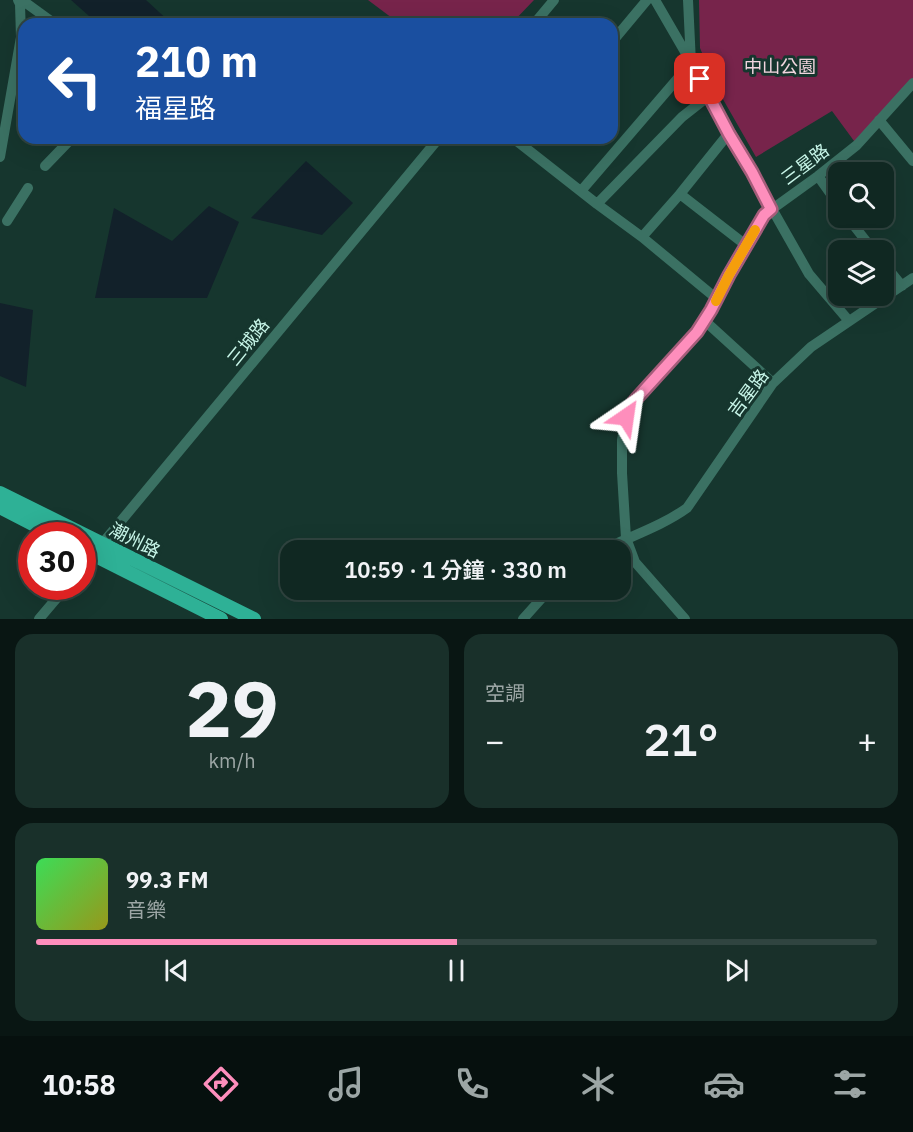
<!DOCTYPE html>
<html lang="zh-TW">
<head>
<meta charset="utf-8">
<style>
  :root { --surface:#102822; --page:#19302a; --text:#f1f3f6; --muted:#9ca6a5; --line:#304440; --accent:#fe8ebc }
  body { margin:0; font-family:"IBM Plex Sans","Noto Sans TC",sans-serif; background:var(--page); color:var(--text); height:100vh; display:flex; flex-direction:column; font-size:22px; white-space:nowrap }
  * { box-sizing:border-box; margin:0 }
  p { font-size:20px; color:var(--muted) }
  .icon { flex:none; width:33px; height:33px; fill:none; stroke:currentColor; stroke-width:2; stroke-linecap:round; stroke-linejoin:round }
  .map { position:relative; height:619px; overflow:hidden }
  .sheet { display:flex; flex-direction:column; gap:15px; padding:15px; background:#091613; flex:1 }
  .sheet>* { flex:none }
  .banner { position:absolute; left:18px; top:18px; width:600px; height:126px; border-radius:18px; box-shadow:0 6px 24px #0002,0 0 0 2px var(--line); background:#1a4fa0; color:#fff; overflow:hidden }
  .controls { position:absolute; left:828px; top:162px; display:grid; gap:12px }
  .controls a { display:grid; place-items:center; width:66px; height:66px; border-radius:12px; background:var(--surface); box-shadow:0 6px 24px #0002,0 0 0 2px var(--line); font-size:30px }
  .speed { position:absolute; left:18px; top:522px; display:flex; gap:12px; font-size:30px; font-weight:700; text-align:center }
  .speed>* { display:grid; place-content:center; width:78px; height:78px; border-radius:50%; background:var(--surface); box-shadow:0 6px 24px #0002,0 0 0 2px var(--line); line-height:1 }
  .speed .limit { border:9px solid #d22; background:#fff; color:#111 }
  .pin { position:absolute; display:grid; place-items:center; width:51px; height:51px; color:#fff; margin:-26px; border-radius:12px; box-shadow:0 3px 9px #0006 }
  .me { position:absolute; width:66px; margin:-33px; rotate:32deg; stroke-linejoin:round; filter:drop-shadow(0 0 4px #0008) }
  .turn { display:flex; align-items:center; gap:21px; height:126px; padding:0 18px; font-size:27px }
  .turn .icon { width:78px; height:78px; stroke-width:2.5 }
  .turn b { display:block; font-size:42px; line-height:51px }
  .big { font-size:45px; font-weight:600; line-height:1.1 }
  .sheet .widget { flex:1; display:flex; flex-direction:column; justify-content:center; gap:9px; min-width:0; padding:0 21px; border-radius:18px; background:var(--page) }
  .sheet .dial { align-items:center; gap:0 }
  .dial b { font-size:78px; line-height:1 }
  .song { display:flex; align-items:center; gap:18px }
  .cover { width:72px; height:72px; border-radius:9px; background:linear-gradient(135deg,hsl(130 70% 55%),hsl(60 70% 35%)) }
  .played { height:6px; border-radius:3px; background:linear-gradient(90deg,var(--accent) 50%,var(--line) 50%) }
  .keys { display:flex; justify-content:space-around; direction:ltr }
  .heat { display:flex; justify-content:space-between; align-items:center; font-size:33px; direction:ltr }
  .sheet .tiles { flex:1; display:grid; gap:15px; grid-template-columns:1fr 1fr }
  .widget:last-child { grid-column:span 2 }
  .trip { position:absolute; left:280px; top:540px; width:351px; height:60px; border-radius:18px; background:var(--surface); box-shadow:0 6px 24px #0002,0 0 0 2px var(--line); font-weight:600; line-height:60px; text-align:center }
  .dock { display:flex; height:96px; justify-content:space-around; align-items:center; background:#06100e; color:var(--muted) }
  .dock .icon { width:42px; height:42px }
  .dock .selected { color:var(--accent) }
  .dock b { font-size:27px; color:var(--text) }
  .map>svg:first-child { display:block }
  .green { fill:#77244b }
  .water { fill:#12212a }
  .lines { fill:none; stroke-linecap:round; stroke-linejoin:round }
  .minor { stroke:#3b7163; stroke-width:10 }
  .major { stroke:#2eb196; stroke-width:14 }
  .route-casing { stroke:#a55c7a; stroke-width:15 }
  .route { stroke:#fe8ebc; stroke-width:10 }
  .slow { stroke:#f59e0b; stroke-width:10 }
  .labels { text-anchor:middle; dominant-baseline:central; stroke-width:6; stroke-linejoin:round; paint-order:stroke }
  .park-label { font-size:18px; fill:#f1d5de; stroke:#16362e }
  .street-label { font-size:18px; fill:#c8f6e9; stroke:#16362e }
</style>
</head>
<body>
<div class="map">
<svg width="913" height="619" viewBox="0 0 913 619">
  <rect width="100%" height="100%" fill="#16362e"/>
  <path class="green" d="M 368,0 L 534,0 L 511,24 L 400,24 Z
    M 699,0 L 913,0 L 913,83 L 857,145 L 832,111 L 756,157 L 716,87 L 700,48 Z"/>
  <path class="water" d="M 71,0 L 146,0 L 172,24 L 98,24 Z
    M 306,161 L 353,203 L 322,235 L 251,218 Z
    M 209,206 L 239,222 L 207,298 L 95,298 L 114,208 L 172,241 Z
    M 0,303 L 33,310 L 26,387 L 0,376 Z"/>
  <g class="lines">
    <path class="minor" d="M 655,0 L 710,95 L 729,133 L 809,274 L 849,321
      M 20,4 L 26,3 L 55,24
      M 534,24 L 554,0
      M 612,42 L 647,0
      M 879,120 L 913,161
      M 513,138 L 597,204 L 642,237 L 717,299
      M 0,157 L 21,37 L 20,4 L 18,0
      M 45,166 L 72,138
      M 818,176 L 838,204
      M 581,191 L 691,63 L 688,0
      M 680,194 L 747,246
      M 597,204 L 682,117 L 710,95
      M 848,218 L 873,250
      M 7,221 L 28,188
      M 642,237 L 680,194 L 729,133
      M 884,264 L 902,286
      M 705,321 L 773,383
      M 603,550 C 631,536 662,526 687,508 L 773,383 L 811,347 L 913,278
      M 82,568 L 439,138
      M 39,619 L 67,586
      M 523,619 L 549,590
      M 685,619 L 635,562 L 626,538 L 622,473 L 622,440 L 626,417 L 632,404 L 652,380 L 690,341 L 705,321 L 728,275 L 764,215 L 818,176 L 857,145 L 913,83"/>
    <path class="major" d="M 0,493 L 254,619
      M 0,507 L 56,536
      M 82,549 L 221,619"/>
  </g>
  <g class="lines">
    <g class="route-casing">
      <path id="route" d="M 626,417 L 632,404 L 637,398 L 697,332 L 711,310 L 729,275 L 764,215 L 771,209 L 752,172 L 729,134 L 700,79"/>
    </g>
    <use href="#route" class="route"/>
    <path class="slow" d="M 716,301 L 729,275 L 755,230"/>
  </g>
  <g class="labels">
    <g class="park-label">
      <text x="780" y="66">中山公園</text>
    </g>
    <g class="street-label">
      <text transform="translate(805 164) rotate(-37)">三星路</text>
      <text transform="translate(248 342) rotate(-51)">三城路</text>
      <text transform="translate(748 393) rotate(-53)">吉星路</text>
      <text transform="translate(135 540) rotate(27)">潮州路</text>
    </g>
  </g>
</svg>
<div class="controls">
<a><svg class="icon" aria-label="search" viewBox="0 0 24 24"><circle cx="10" cy="10" r="6"/><path d="M15 15l6 6"/></svg></a>
<a><svg class="icon" aria-label="layers" viewBox="0 0 24 24"><path d="M12 4l9 5-9 5-9-5zM3 14l9 5 9-5"/></svg></a>
</div>
<div class="speed"><div class="limit">30</div></div>
<div class="pin" style="left:700px;top:79px;background:#d93025"><svg class="icon" aria-label="arrive" viewBox="0 0 24 24"><path d="M6 21V4h12l-3 4 3 4H6"/></svg></div>
<svg class="me" style="left:626px;top:417px" viewBox="-20 -20 40 40"><path d="M0-17L14 15 0 8-14 15z" fill="#fe8ebc" stroke="#fff" stroke-width="4"/></svg>
<div class="trip">10:59 · 1 分鐘 · 330 m</div>
<div class="banner">
<div class="turn"><svg class="icon" aria-label="left" viewBox="0 0 24 24"><path d="M17 20v-9H6M10 6l-5 5 5 5"/></svg><div><b>210 m</b>福星路</div></div>
</div>
</div>
<section class="sheet">
<div class="tiles">
<div class="widget dial"><b>29</b><p>km/h</p></div>
<div class="widget"><p>空調</p>
<div class="heat"><a>−</a><b class="big">21°</b><a>+</a></div>
</div>
<div class="widget">
<div class="song"><i class="cover"></i><div><b>99.3 FM</b><p>音樂</p></div></div>
<div class="played"></div>
<div class="keys"><svg class="icon" aria-label="previous" viewBox="0 0 24 24"><path d="M18 5L8 12l10 7zM5 5v14"/></svg><svg class="icon" aria-label="pause" viewBox="0 0 24 24"><path d="M8 5v14M16 5v14"/></svg><svg class="icon" aria-label="next" viewBox="0 0 24 24"><path d="M6 5l10 7-10 7zM19 5v14"/></svg></div>
</div>
</div>
</section>
<nav class="dock">
<b>10:58</b>
<svg class="icon selected" aria-label="directions" viewBox="0 0 24 24"><path d="M12 3l9 9-9 9-9-9zM9 14v-3h6M13 9l2 2-2 2"/></svg>
<svg class="icon" aria-label="music" viewBox="0 0 24 24"><path d="M9 18V5l10-2v13"/><circle cx="6" cy="18" r="3"/><circle cx="16" cy="16" r="3"/></svg>
<svg class="icon" aria-label="phone" viewBox="0 0 24 24"><path d="M5 4h4l2 5-3 2q2 4 5 5l2-3 5 2v4C11 20 4 13 5 4z"/></svg>
<svg class="icon" aria-label="climate" viewBox="0 0 24 24"><path d="M12 3v18M4 7l16 10M4 17L20 7"/></svg>
<svg class="icon" aria-label="car" viewBox="0 0 24 24"><path d="M5 17H2v-5l4-1 3-4h7l3 4 3 1v5h-3M9 17h6M6 11h13"/><circle cx="7" cy="17" r="2"/><circle cx="17" cy="17" r="2"/></svg>
<svg class="icon" aria-label="filters" viewBox="0 0 24 24"><path d="M4 7h16M4 17h16"/><circle cx="9" cy="7" r="2"/><circle cx="15" cy="17" r="2"/></svg>
</nav>
</body>
</html>
